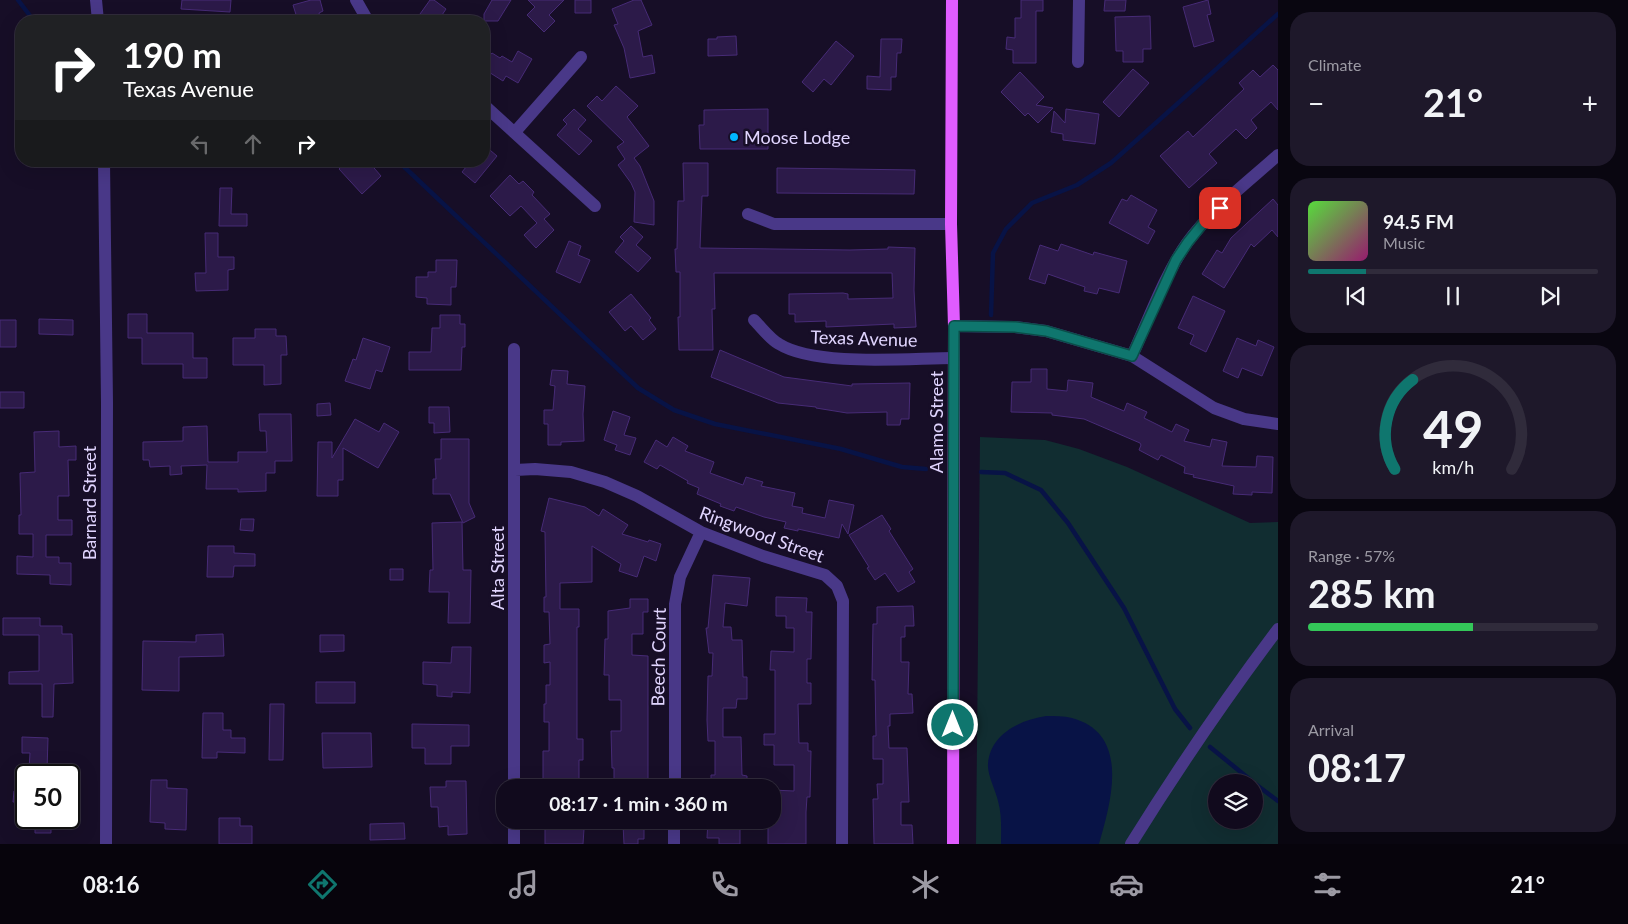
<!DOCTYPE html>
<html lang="en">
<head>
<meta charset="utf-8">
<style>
  :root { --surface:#110a1d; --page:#1e182a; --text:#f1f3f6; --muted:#9c9aa4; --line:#302b3b; --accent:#0f766e }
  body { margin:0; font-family:Lato,sans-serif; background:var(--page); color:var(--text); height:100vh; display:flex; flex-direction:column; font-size:19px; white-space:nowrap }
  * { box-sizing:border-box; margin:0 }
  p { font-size:16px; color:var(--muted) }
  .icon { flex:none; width:28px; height:28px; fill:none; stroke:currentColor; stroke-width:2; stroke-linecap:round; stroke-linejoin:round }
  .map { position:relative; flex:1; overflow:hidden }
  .side { display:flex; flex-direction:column; gap:12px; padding:12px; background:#090610; width:350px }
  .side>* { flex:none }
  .top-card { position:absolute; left:15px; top:15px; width:475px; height:152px; border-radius:20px; box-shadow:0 5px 20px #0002,0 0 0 1px var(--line); background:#202124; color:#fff; overflow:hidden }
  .tools { position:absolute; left:1208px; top:774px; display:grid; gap:10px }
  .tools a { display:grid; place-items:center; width:55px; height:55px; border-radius:50%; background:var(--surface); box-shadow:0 5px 20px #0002,0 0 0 1px var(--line); font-size:25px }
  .speed { position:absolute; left:15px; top:764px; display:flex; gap:10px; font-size:25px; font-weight:700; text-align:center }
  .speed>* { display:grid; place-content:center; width:65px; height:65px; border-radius:50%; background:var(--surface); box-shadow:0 5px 20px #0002,0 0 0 1px var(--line); line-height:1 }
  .speed .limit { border:2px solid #111; border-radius:8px; background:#fff; color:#111 }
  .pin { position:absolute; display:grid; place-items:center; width:42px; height:42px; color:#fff; margin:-21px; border-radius:10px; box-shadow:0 2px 8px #0006 }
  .me { position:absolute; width:55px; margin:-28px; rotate:0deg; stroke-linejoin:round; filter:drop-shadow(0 0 4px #0008) }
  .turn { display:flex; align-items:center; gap:18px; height:105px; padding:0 25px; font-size:22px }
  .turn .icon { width:65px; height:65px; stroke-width:2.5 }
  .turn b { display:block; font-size:35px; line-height:42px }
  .lanes { display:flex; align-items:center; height:48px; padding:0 25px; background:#0003; justify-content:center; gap:25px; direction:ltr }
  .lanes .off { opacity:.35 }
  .big { font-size:38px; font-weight:700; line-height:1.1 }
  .side .tile { flex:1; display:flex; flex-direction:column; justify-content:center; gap:8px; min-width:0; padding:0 18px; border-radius:20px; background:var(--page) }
  .side .dial { align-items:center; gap:0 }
  .dial svg { height:130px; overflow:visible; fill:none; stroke:var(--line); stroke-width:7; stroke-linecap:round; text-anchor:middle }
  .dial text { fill:var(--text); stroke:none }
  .song { display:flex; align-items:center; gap:15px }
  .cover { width:60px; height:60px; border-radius:8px; background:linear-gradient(135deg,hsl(110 70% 55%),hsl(320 70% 35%)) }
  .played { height:5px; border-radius:2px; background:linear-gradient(90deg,var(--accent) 20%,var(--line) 20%) }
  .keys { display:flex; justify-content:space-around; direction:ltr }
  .heat { display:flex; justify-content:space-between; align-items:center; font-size:28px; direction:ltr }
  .charge { height:8px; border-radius:4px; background:linear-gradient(90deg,#34c759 57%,var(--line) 0) }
  .trip { position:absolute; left:496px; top:779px; width:285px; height:50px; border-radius:20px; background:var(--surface); box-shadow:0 5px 20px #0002,0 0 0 1px var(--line); font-weight:700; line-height:50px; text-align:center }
  .menu { display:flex; height:80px; justify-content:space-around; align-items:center; background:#07040c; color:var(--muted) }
  .menu .icon { width:35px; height:35px }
  .menu .selected { color:var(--accent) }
  .menu b { font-size:22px; color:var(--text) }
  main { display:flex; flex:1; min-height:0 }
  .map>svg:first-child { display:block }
  .green { fill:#112d31; fill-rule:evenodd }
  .water { fill:#081346 }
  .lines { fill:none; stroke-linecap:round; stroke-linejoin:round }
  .stream { stroke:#081346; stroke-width:4.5 }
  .building { fill:#2c1a49; stroke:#472b76 }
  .minor { stroke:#493888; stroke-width:12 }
  .major { stroke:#e05cff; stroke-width:12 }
  .route-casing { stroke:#0a4d48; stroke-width:12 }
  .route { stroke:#0f766e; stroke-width:9 }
  .poi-dot { fill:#01b7ff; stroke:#170e27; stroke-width:2 }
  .labels { text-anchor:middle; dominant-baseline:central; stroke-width:5; stroke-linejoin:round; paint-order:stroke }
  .poi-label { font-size:18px; fill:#e1d5ff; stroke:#170e27; text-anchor:start }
  .street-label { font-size:18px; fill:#e1d5ff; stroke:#170e27 }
</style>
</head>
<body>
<main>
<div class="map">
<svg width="1278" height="844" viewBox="0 0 1278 844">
  <rect width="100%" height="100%" fill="#170e27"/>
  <path class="green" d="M 980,437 L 1045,440 L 1079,449 L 1127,467 L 1250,523 L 1278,522 L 1278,844 L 976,844 ZM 1216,782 L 1254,782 L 1254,820 L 1216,820 Z"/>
  <path class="water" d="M 1046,716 C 1054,716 1064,716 1072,718 C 1131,734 1111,802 1099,844 L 1001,844 C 1001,830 1002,815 998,801 C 996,791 987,774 988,764 C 990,734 1020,720 1046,716 Z"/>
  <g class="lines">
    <path class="stream" d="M 18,0 L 34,21
      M 398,161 L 638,388 L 674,410 L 715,424 L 841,449 L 902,467 L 926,469
      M 991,315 L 993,253 L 1006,229 L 1032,203 L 1077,185 L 1111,163 L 1278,14
      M 981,472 L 1005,473 L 1041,490 L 1068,523 L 1124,608 L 1175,709 L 1190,728
      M 1210,747 L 1253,782
      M 1254,783 L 1278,801"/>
  </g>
  <path class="building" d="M 182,0 L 231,0 L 230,12 L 181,9 Z
    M 311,0 L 320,0 L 323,11 L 319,13 L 321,21 L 298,21 L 293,5 Z
    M 430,0 L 434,0 L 446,9 L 438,21 L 415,21 Z
    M 492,0 L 511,0 L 498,21 L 484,21 L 484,14 Z
    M 528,0 L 564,0 L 549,15 L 555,21 L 544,32 L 527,15 L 535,7 Z
    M 575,0 L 591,0 L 591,13 L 575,13 Z
    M 634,0 L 641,0 L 652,25 L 638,31 L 643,57 L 652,55 L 655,73 L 630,78 L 624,48 L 614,25 L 618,24 L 612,9 Z
    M 1021,0 L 1043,0 L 1043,11 L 1036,11 L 1036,63 L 1013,63 L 1013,50 L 1006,49 L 1007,37 L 1015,38 L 1015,18 L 1021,18 Z
    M 1105,0 L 1126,0 L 1125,11 L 1104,11 Z
    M 1208,0 L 1211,14 L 1207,15 L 1214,41 L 1194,47 L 1183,7 Z
    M 1150,16 L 1151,49 L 1143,49 L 1143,62 L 1123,62 L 1123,51 L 1116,51 L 1115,17 Z
    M 736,36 L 737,55 L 708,56 L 708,39 L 717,39 L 717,37 Z
    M 881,39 L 902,39 L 901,53 L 897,53 L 896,77 L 891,77 L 891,90 L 867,89 L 867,76 L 880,77 Z
    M 836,41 L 854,56 L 831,85 L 824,79 L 813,92 L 802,82 Z
    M 518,51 L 532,59 L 518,83 L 506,76 L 503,81 L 484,69 L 484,62 L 492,53 L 500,58 L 502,56 L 512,62 Z
    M 1273,65 L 1278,70 L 1278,110 L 1271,102 L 1251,120 L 1257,128 L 1246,139 L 1236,129 L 1209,154 L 1217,163 L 1189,188 L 1160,156 L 1188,131 L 1193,137 L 1244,89 L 1239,83 L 1253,70 L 1260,77 Z
    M 1133,69 L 1149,83 L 1119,117 L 1103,102 Z
    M 1020,72 L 1044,97 L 1036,105 L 1053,108 L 1038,123 L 1028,113 L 1025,116 L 1001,92 Z
    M 616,86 L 638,106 L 627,117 L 649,146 L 634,158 L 640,166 L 654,201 L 654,225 L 634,222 L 635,192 L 631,183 L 618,165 L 625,159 L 617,147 L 624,142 L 587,106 L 597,96 L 602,101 Z
    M 574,109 L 586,120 L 578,129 L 592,141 L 579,155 L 557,135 L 567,124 L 563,120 Z
    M 768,109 L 768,149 L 700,149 L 699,125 L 704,125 L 704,110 Z
    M 1066,109 L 1099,114 L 1095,144 L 1063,140 L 1063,134 L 1051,132 L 1054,111 L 1065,123 Z
    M 484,145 L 497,156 L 475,183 L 462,172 L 471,161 L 484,161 Z
    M 347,161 L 354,161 L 359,167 L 365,161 L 368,161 L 381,176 L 362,194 L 339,169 Z
    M 683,163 L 708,163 L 708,196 L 702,196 L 700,248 L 850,250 L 888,249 L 888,247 L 915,248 L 914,290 L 916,327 L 894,328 L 894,324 L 826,327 L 826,321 L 795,322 L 795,314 L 789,314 L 789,294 L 843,293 L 848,294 L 848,299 L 893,298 L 892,273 L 714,273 L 715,309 L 712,309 L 713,350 L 679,350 L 678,317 L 680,317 L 680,272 L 676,272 L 675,249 L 677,249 L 678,201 L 684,201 Z
    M 777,168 L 915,170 L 914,194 L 777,193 Z
    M 510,175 L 519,184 L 523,181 L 534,192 L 532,195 L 550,214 L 544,219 L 554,230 L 536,248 L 524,235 L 537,223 L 521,206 L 510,216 L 490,196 Z
    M 220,188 L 232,188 L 231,214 L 247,214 L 247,226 L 219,226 Z
    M 1131,195 L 1157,210 L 1148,227 L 1155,231 L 1148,244 L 1109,223 L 1122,199 L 1127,201 Z
    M 1273,199 L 1278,205 L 1278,237 L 1272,230 L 1254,247 L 1251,244 L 1224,288 L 1202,274 L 1217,250 L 1222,253 L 1231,238 Z
    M 631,226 L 643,237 L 636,245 L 651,258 L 638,272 L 615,252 L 624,241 L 620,237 Z
    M 205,233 L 218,233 L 218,257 L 234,257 L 234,269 L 228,270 L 228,290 L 196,291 L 195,273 L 206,273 Z
    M 569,241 L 581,246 L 578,255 L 590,260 L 580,283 L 556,272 Z
    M 1061,244 L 1093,255 L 1094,252 L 1127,261 L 1119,293 L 1099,288 L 1097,294 L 1084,291 L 1085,287 L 1048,274 L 1045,284 L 1029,279 L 1040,245 L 1058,251 Z
    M 436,260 L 457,260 L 456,287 L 451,287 L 451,305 L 427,304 L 427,298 L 416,297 L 416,277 L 428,277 L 428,272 L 436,272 Z
    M 631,294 L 651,318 L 649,320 L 656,329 L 643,340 L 631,326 L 625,331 L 609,312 Z
    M 1193,296 L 1225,311 L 1206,352 L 1190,344 L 1194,335 L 1178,328 Z
    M 128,314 L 147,314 L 147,333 L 193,333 L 193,358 L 207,358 L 207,378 L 183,378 L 183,364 L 142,364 L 142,338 L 128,338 Z
    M 440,315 L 460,315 L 460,324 L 465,324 L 465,347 L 462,347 L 461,370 L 409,370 L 409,352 L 431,352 L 432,328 L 440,328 Z
    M 39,319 L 73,320 L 73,335 L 39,334 Z
    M 0,320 L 16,320 L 16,347 L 0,347 Z
    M 255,329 L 276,329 L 276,336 L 286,336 L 287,355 L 281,355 L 281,384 L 264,385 L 264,365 L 233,365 L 233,338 L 255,338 Z
    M 363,338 L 390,347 L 382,372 L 376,370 L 370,389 L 345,381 L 353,359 L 356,360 Z
    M 1237,338 L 1256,346 L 1258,340 L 1274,347 L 1262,376 L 1242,368 L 1238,378 L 1223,371 Z
    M 720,350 L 784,377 L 852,386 L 852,384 L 910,383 L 909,419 L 901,419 L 900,425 L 887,425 L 887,412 L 847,413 L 816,408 L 816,407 L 778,403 L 711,377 Z
    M 1031,369 L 1047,369 L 1047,389 L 1067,391 L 1068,380 L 1093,383 L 1091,397 L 1124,411 L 1127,403 L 1147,412 L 1144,418 L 1172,432 L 1176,424 L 1189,430 L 1184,441 L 1210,447 L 1212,439 L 1227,442 L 1222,466 L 1256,467 L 1257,456 L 1273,457 L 1272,493 L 1252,492 L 1252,495 L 1233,494 L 1234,486 L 1193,477 L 1194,475 L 1184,473 L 1185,467 L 1161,455 L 1158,460 L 1139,450 L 1141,445 L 1140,443 L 1084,419 L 1052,415 L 1052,413 L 1011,412 L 1012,382 L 1031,382 Z
    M 552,370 L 568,371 L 567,384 L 585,386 L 583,414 L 584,441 L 561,442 L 561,445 L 548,445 L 548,424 L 544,424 L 544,410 L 553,410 L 555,386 L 550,385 Z
    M 0,392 L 24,392 L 24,408 L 0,408 Z
    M 330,403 L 331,415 L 317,416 L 317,404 Z
    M 429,407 L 449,407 L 450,432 L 434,433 L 434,423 L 429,423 Z
    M 613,411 L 630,417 L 624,435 L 636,438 L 630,455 L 615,450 L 617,445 L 604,440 Z
    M 259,414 L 291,414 L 292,461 L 275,461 L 275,473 L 266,473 L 266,491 L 238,492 L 238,489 L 206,489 L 207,465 L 181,466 L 182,474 L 170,475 L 170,466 L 150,467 L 149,460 L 143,460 L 143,442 L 183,441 L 183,427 L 207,426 L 208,462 L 238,462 L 238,452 L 267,452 L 266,431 L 260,431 Z
    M 355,419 L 379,432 L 384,423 L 399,432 L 378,468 L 343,448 L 343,480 L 338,480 L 338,496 L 317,496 L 318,442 L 332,442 L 332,458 Z
    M 59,431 L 59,447 L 76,446 L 76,460 L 68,460 L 69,496 L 58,496 L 58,520 L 72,520 L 72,535 L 46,535 L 46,557 L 59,557 L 59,563 L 71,563 L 71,585 L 50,584 L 50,575 L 17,574 L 17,556 L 33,557 L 33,534 L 19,534 L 19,515 L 21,515 L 20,473 L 35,472 L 34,432 Z
    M 673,437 L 688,446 L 685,451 L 714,462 L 710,473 L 743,485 L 746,477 L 763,482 L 761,486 L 795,493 L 792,506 L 803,508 L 802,513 L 825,518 L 829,500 L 854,505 L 848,534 L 842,524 L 839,538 L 798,529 L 798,531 L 784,528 L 786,522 L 764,517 L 736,507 L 734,511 L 720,506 L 721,504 L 697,494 L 699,488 L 687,483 L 688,481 L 660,465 L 657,469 L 644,462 L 656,440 L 667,447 Z
    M 441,439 L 469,439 L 469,503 L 475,517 L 463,523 L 450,494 L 433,494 L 433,479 L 436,479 L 435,459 L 441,459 Z
    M 549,498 L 585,507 L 599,516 L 603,509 L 628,525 L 622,534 L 648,542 L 649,540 L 661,544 L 656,561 L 644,556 L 637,577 L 619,571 L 621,564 L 592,546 L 592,582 L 560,583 L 560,609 L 579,609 L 579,627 L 577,627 L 577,739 L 583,739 L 583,760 L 579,760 L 579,788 L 543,788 L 543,751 L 549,751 L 549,722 L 544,722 L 544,704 L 546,704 L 546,685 L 550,685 L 550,662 L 544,663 L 544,645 L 550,644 L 549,612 L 544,612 L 544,597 L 546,597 L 545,532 L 541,531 Z
    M 882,515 L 891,529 L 889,531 L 913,569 L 909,572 L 915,582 L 898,592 L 885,573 L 875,580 L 867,568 L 869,567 L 849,535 Z
    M 241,519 L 254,519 L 253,531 L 240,530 Z
    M 462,522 L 463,570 L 471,570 L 470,623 L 448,623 L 449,592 L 429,592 L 430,570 L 433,570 L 432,523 Z
    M 208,546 L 234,546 L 234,553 L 255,554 L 255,566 L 234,566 L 233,577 L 207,577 Z
    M 390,569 L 403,569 L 403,580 L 390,580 Z
    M 713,575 L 750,578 L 747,606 L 725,603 L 723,627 L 731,627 L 732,640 L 742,640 L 743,677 L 747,677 L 747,699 L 737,699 L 736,708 L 723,708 L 723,737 L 741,737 L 742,775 L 747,776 L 747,788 L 711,788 L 711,775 L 715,775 L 715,741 L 708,741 L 707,720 L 708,676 L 712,676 L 713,653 L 709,653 L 706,628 L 708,628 Z
    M 776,597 L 807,598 L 806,612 L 812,612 L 811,659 L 807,659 L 807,683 L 811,683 L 811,704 L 798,704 L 799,743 L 808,743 L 808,751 L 811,751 L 810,797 L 807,797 L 806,812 L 806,844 L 768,844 L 768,826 L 772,826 L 772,790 L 794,791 L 794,765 L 774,765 L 774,745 L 764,745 L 764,734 L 775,734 L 775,670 L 770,670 L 771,651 L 794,652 L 794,628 L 786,628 L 786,616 L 776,616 Z
    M 630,599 L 648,599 L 648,612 L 643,612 L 643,634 L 632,634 L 632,655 L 648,656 L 648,788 L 614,788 L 614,768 L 612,768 L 611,731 L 621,731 L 621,700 L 609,700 L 609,675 L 604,675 L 605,639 L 608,639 L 608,611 L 630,608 Z
    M 913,606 L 914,626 L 905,626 L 905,637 L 901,637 L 901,662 L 909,662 L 908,694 L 912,694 L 913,713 L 890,714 L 890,726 L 888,726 L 889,748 L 907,748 L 909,802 L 901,802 L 901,825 L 912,825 L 913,844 L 874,844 L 873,799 L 878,799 L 877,784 L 883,784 L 883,759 L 873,759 L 873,736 L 876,736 L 875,680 L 872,680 L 873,624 L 877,624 L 877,607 Z
    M 3,618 L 40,618 L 40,626 L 62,626 L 62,634 L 72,634 L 73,683 L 54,684 L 53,717 L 42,717 L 42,684 L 9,684 L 9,672 L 39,671 L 39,635 L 3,635 Z
    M 223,634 L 224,656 L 179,657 L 179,691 L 142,690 L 143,641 L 196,642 L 196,635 Z
    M 320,635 L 344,635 L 344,651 L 320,652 Z
    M 452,647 L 471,647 L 470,693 L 452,692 L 452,697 L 437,696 L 437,685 L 423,684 L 423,662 L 451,663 Z
    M 316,682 L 355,682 L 355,703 L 316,703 Z
    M 270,704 L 284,704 L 283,760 L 269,760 Z
    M 203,713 L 223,713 L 223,730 L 231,730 L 231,738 L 245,738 L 245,753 L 217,752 L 217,758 L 202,758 Z
    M 412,724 L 469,725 L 469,746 L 451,746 L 451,764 L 425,764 L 425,748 L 412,748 Z
    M 322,733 L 371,733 L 372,767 L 323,768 Z
    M 22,737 L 48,738 L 47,771 L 29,770 L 30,753 L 22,753 Z
    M 151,780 L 167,780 L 167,788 L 187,789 L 186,830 L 165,829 L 165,823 L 150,822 Z
    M 446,781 L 466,781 L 467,834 L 448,835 L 448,826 L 439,827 L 438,807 L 431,807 L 430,787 L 446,787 Z
    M 14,791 L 26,792 L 26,802 L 13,802 Z
    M 35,818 L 51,818 L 51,833 L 35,833 Z
    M 219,818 L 240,818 L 240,826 L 252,826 L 252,844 L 219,844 Z
    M 708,821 L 740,822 L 740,844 L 719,844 L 719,838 L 707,838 Z
    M 404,823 L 405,839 L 370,840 L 370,824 Z
    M 623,824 L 644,824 L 644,839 L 638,839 L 638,844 L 624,844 Z
    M 545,828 L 584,829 L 583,844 L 545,844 Z"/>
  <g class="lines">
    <path class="minor" d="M 96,0 L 98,21
      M 356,0 L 368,21
      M 1078,62 L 1079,0
      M 484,105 L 595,206
      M 515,132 L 581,57
      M 104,161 L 107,403 L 106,844
      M 748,214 L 774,224 L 951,224
      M 754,320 C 762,328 770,339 779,344 C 816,367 909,358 954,358
      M 954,326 L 1015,327 L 1046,331 L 1132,356 L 1214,408 L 1244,419 L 1278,424
      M 1132,356 C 1148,321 1165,274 1187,243 C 1211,210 1248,182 1278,155
      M 515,470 L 535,469 L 571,472 L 605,482 L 637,496 L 701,532 L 763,556 L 825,575 L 837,586 L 843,601 L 842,844
      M 514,788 L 514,349
      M 675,788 L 675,604 L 680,577 L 701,532
      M 514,844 L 514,820
      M 674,844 L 674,820
      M 1131,844 C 1177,770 1226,698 1278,629"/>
    <path class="major" d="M 952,0 L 951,224 L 954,326 L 953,844"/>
  </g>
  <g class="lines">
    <g class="route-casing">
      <path id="route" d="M 953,725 L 954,326 L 1015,327 L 1046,331 L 1132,356 L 1176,260 L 1188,242 L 1205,221 L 1220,208"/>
    </g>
    <use href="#route" class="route"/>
  </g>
  <circle class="poi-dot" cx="734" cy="137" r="5"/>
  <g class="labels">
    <g class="poi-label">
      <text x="744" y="137">Moose Lodge</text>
    </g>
    <g class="street-label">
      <text transform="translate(864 338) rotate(2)">Texas Avenue</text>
      <text transform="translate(936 422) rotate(-90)">Alamo Street</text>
      <text transform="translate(89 503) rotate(-90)">Barnard Street</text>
      <text transform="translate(762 534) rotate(20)">Ringwood Street</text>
      <text transform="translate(497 568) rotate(-90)">Alta Street</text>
      <text transform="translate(658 657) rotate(-89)">Beech Court</text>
    </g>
  </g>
</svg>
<div class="tools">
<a><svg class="icon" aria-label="layers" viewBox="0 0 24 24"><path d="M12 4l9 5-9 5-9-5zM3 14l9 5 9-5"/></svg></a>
</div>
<div class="speed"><div class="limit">50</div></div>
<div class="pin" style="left:1220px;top:208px;background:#d93025"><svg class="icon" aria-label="arrive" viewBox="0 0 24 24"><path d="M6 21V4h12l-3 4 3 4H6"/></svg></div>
<svg class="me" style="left:953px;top:725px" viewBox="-20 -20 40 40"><circle r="17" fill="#0f766e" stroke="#fff" stroke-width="3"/><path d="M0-11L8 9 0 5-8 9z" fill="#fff"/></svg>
<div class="trip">08:17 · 1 min · 360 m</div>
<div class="top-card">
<div class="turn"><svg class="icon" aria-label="right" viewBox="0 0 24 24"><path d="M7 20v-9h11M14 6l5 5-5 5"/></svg><div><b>190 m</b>Texas Avenue</div></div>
<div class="lanes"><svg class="icon off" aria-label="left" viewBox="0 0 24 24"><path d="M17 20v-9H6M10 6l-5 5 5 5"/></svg><svg class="icon off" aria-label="ahead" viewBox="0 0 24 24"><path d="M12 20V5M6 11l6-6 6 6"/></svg><svg class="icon" aria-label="right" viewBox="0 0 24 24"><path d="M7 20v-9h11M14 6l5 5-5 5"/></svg></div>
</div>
</div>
<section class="side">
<div class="tile"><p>Climate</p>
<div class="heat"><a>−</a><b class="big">21°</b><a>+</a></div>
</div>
<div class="tile">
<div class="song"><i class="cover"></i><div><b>94.5 FM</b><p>Music</p></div></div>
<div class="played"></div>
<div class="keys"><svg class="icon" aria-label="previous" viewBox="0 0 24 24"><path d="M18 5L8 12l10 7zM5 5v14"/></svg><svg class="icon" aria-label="pause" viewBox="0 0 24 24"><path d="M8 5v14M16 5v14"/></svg><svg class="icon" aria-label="next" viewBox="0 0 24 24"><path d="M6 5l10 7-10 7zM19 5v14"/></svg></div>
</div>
<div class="tile dial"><svg viewBox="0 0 100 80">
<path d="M14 69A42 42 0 1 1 86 69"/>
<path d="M14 69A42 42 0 0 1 25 14" stroke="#0f766e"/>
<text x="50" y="56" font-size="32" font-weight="700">49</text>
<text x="50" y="72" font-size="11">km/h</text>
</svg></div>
<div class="tile"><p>Range · 57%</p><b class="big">285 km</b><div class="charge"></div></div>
<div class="tile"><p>Arrival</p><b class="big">08:17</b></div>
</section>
</main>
<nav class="menu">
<b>08:16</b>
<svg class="icon selected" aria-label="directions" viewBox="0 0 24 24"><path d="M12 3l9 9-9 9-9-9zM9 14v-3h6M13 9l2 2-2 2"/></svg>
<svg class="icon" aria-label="music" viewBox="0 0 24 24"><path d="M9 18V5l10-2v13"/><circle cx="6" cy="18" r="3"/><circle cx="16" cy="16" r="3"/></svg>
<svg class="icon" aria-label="phone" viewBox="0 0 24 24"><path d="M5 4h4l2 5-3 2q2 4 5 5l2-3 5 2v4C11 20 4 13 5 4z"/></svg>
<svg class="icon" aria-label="climate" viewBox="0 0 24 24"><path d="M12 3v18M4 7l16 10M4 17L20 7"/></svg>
<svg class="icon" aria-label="car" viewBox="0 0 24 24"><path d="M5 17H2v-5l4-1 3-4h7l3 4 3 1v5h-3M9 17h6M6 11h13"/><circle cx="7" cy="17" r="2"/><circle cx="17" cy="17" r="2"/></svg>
<svg class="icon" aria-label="filters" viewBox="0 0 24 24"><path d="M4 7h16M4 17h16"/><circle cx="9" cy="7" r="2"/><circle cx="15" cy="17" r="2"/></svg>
<b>21°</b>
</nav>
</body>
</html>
